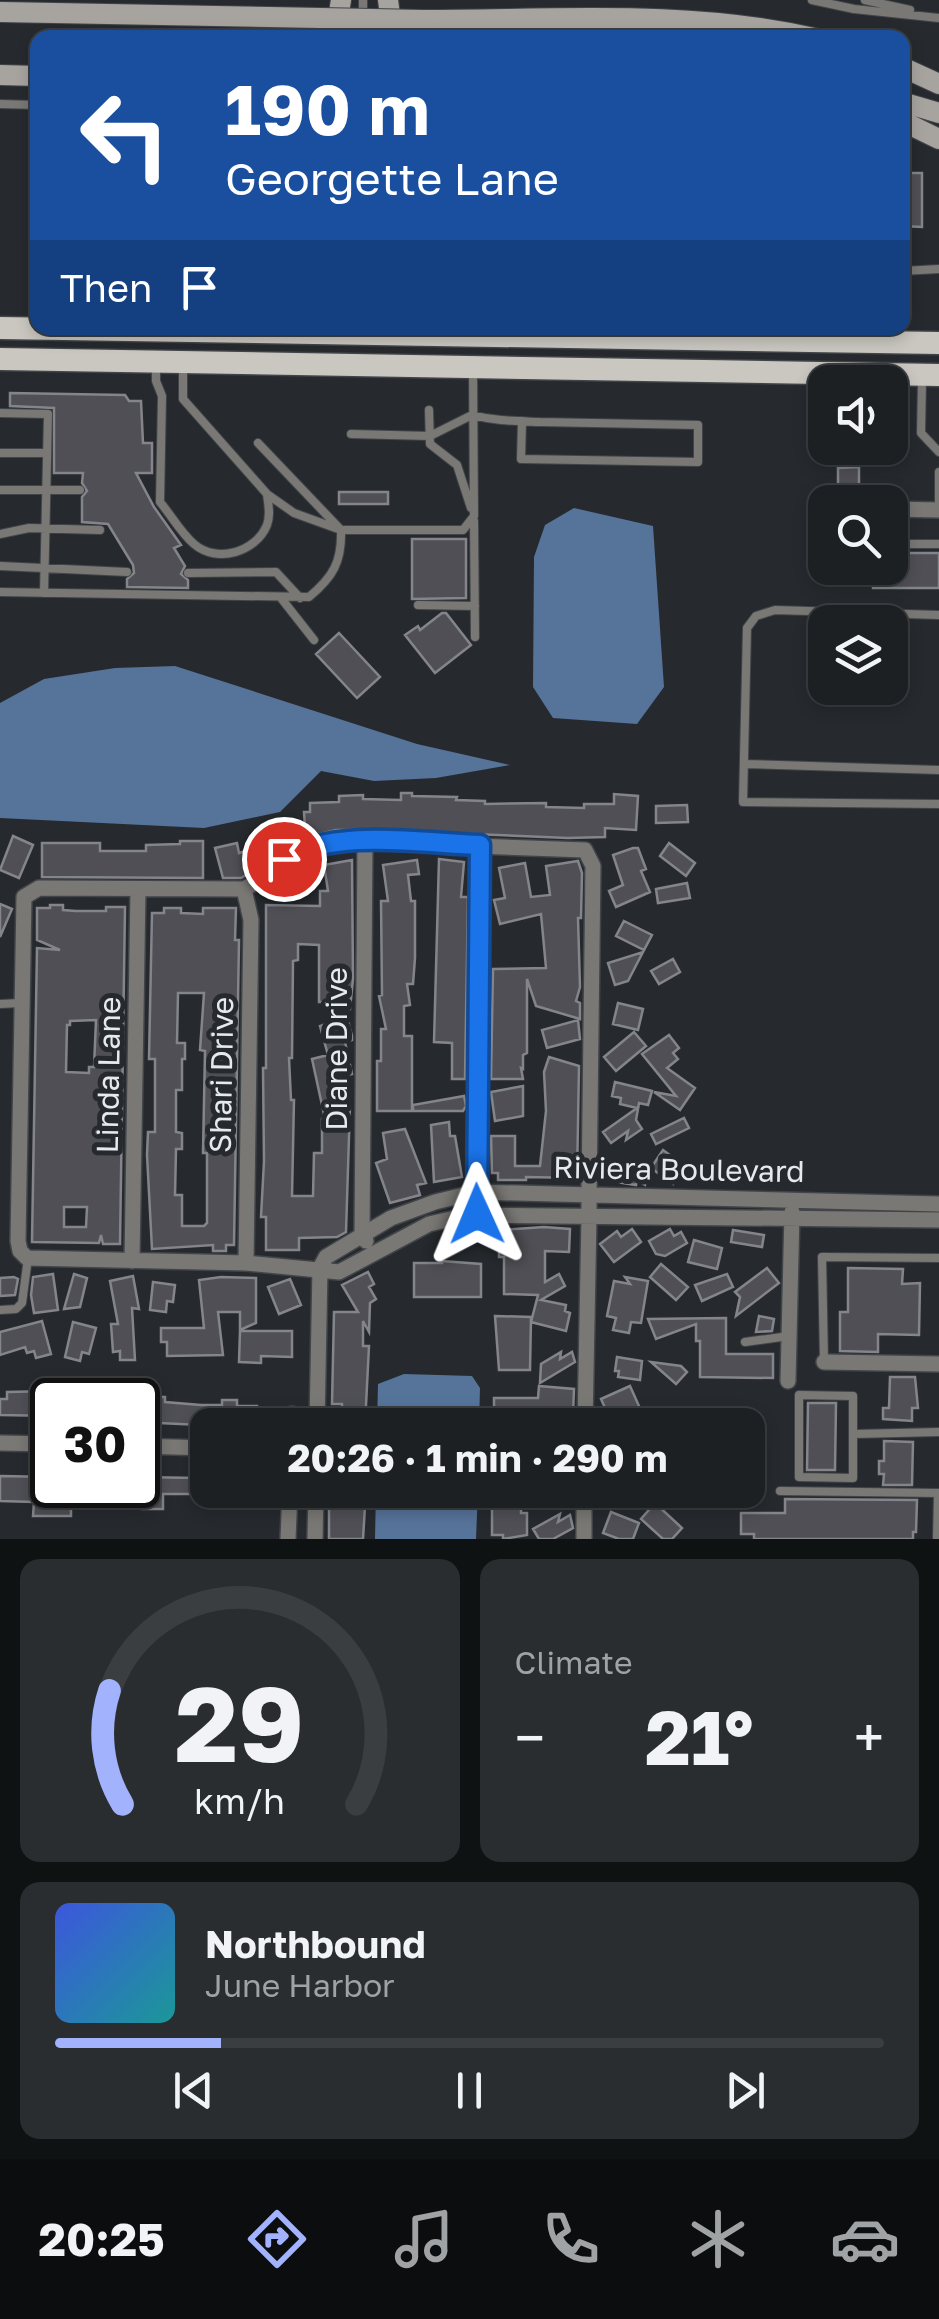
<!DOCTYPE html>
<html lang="en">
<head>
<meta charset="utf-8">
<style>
  :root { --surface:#1c2022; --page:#292d2f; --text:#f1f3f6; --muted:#a0a3a5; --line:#3a3e40; --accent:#a2b2fd }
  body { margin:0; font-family:"Golos Text",sans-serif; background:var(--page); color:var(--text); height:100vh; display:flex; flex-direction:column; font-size:38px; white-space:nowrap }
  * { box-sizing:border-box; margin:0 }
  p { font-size:32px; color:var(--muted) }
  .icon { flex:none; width:55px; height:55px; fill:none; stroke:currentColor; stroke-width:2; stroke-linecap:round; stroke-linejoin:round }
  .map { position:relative; height:1539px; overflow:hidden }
  .details { display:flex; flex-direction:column; gap:20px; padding:20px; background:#0f1213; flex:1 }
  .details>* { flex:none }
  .hud { position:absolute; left:30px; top:30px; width:880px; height:305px; border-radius:20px; box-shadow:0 5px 15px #0003,0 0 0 2px var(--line); background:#1a4fa0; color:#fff; overflow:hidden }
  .fabs { position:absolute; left:808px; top:365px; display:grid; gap:20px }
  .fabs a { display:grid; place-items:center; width:100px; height:100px; border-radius:20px; background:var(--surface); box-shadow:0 5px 15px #0003,0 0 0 2px var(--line); font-size:50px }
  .speed { position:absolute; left:30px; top:1378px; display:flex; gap:20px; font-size:50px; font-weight:700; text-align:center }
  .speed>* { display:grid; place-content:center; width:130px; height:130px; border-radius:50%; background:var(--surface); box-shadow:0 5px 15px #0003,0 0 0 2px var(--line); line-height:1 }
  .speed .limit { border:5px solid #111; border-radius:15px; background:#fff; color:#111 }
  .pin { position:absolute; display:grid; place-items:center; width:85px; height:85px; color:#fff; margin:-42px; border:5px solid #fff; border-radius:50%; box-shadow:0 2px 10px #0007 }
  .me { position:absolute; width:110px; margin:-55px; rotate:359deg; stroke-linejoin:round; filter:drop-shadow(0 0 8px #0008) }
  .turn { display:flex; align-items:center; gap:35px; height:210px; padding:0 30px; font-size:45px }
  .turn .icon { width:130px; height:130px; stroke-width:2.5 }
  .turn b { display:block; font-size:70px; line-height:85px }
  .then { display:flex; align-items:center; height:95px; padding:0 30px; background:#0003; gap:20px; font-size:38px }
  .big { font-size:75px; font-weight:700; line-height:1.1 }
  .details .card { flex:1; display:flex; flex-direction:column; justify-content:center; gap:15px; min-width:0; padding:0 35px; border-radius:20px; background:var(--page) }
  .details .dial { align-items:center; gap:0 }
  .dial svg { height:260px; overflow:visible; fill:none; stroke:var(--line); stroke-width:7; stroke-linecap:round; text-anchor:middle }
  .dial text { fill:var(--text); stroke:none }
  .song { display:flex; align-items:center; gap:30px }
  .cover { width:120px; height:120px; border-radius:15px; background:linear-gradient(135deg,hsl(230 70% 55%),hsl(180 70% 35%)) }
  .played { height:10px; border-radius:5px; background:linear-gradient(90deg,var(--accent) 20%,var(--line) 20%) }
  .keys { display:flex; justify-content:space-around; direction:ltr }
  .heat { display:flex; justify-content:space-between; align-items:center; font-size:55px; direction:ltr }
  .details .tiles { flex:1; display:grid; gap:20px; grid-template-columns:1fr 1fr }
  .card:last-child { grid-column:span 2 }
  .trip { position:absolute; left:190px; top:1408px; width:575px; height:100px; border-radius:20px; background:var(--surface); box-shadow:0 5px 15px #0003,0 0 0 2px var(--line); font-weight:700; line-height:100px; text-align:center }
  .tabs { display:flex; height:160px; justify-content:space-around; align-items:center; background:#0b0d0e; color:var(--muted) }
  .tabs .icon { width:70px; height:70px }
  .tabs .selected { color:var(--accent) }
  .tabs b { font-size:45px; color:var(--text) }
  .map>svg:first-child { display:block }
  .water { fill:#567399 }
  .building { fill:#4f4f55; stroke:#84858b; stroke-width:2.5; fill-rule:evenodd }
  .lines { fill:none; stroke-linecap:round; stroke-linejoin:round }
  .lane-casing { stroke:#414549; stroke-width:10 }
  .street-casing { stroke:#414549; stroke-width:18 }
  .secondary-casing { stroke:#414549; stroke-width:22 }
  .primary-casing { stroke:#414549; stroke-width:25 }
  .lane { stroke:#797875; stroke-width:8 }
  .street { stroke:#797875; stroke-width:15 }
  .secondary { stroke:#a7a4a0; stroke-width:20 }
  .primary { stroke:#cac7c1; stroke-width:22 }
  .secondary-bridge-casing { stroke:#414549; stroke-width:22; stroke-linecap:butt }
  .secondary-bridge { stroke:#a7a4a0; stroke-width:20 }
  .route-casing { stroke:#114b97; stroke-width:25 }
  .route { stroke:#1a73e8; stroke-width:18 }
  .labels { text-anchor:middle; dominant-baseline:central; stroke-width:10; stroke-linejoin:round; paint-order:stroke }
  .street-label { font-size:30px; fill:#e7eaed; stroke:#262a2e }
</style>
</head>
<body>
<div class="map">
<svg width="939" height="1539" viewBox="0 0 939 1539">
  <rect width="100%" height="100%" fill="#262a2e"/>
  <path class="water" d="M 574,508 L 653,526 L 664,687 L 637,724 L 553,718 L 533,687 L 534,557 L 545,525 Z
    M 175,666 L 417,744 L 510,765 L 436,778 L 374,781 L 321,771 L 280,812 L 204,828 L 0,818 L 0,703 L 44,679 L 115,668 Z
    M 404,1374 L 472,1376 L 480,1388 L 479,1425 L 377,1425 L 378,1384 Z
    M 376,1490 L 478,1490 L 476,1539 L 375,1539 Z"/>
  <path class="building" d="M 902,173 L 922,173 L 922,227 L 902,226 Z
    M 10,393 L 125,395 L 129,401 L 141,401 L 143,443 L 152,443 L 152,473 L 136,473 L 154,507 L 181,545 L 174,548 L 185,566 L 181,574 L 188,580 L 188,588 L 127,587 L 127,579 L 134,573 L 133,565 L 108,524 L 82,522 L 82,497 L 87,491 L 82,483 L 83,473 L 54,473 L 54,408 L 10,406 Z
    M 859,467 L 859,485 L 838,485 L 838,468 Z
    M 339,492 L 388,492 L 388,504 L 339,504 Z
    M 412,539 L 466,539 L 466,598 L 412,599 Z
    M 890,553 L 939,553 L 939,588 L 873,588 L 873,568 L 890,568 Z
    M 442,613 L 446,613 L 471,645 L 435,673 L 405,635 L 418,626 L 420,630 Z
    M 339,633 L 380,677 L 357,698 L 316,654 Z
    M 401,793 L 412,793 L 412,796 L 457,797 L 456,800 L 485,801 L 485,804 L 546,803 L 546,807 L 584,808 L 584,804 L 614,804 L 614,794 L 638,796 L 636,830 L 605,828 L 605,837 L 568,838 L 374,830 L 336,830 L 312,836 L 311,828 L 305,828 L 304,812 L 310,812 L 310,803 L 339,802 L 339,796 L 363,795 L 363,799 L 401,800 Z
    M 687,805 L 688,822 L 656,823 L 656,806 Z
    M 279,826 L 289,843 L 269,858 L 259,838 Z
    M 13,836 L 33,845 L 19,878 L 0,870 Z
    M 180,841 L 203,841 L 203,878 L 42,877 L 42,843 L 100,843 L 100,851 L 146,851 L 146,845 L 180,844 Z
    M 237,843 L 239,853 L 245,851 L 249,867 L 244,868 L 246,875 L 241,878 L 223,878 L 215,848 Z
    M 669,843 L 695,863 L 686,876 L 660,856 Z
    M 633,848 L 638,848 L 646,869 L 641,871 L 650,892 L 616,907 L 609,891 L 623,885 L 613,855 Z
    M 439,859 L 464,862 L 461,897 L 468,897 L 465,1079 L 452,1079 L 452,1043 L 434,1042 Z
    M 352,860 L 353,979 L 350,1009 L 345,1009 L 352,1036 L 352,1040 L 345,1042 L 352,1074 L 343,1076 L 350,1105 L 346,1232 L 337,1237 L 299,1238 L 299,1250 L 266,1250 L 266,1217 L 261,1217 L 264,1161 L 263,1068 L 266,1068 L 266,905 L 320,906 L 320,891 L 328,891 L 324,865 ZM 298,944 L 319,945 L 319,1002 L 329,1002 L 329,1023 L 320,1026 L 328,1055 L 312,1059 L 325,1119 L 322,1119 L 322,1153 L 314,1153 L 313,1196 L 292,1196 L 294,1100 L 291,1100 L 289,1058 L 292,1058 L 293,961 L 298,960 Z
    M 417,860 L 419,874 L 408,875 L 411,901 L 415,901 L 415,958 L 413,984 L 407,984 L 410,1005 L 404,1006 L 404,1036 L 412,1036 L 412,1111 L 377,1111 L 377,1061 L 381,1061 L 381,1029 L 386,1029 L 379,996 L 382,995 L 381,901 L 388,901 L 383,865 Z
    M 578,861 L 582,873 L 581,918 L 578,918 L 580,987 L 576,1001 L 580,1003 L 580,1019 L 536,1006 L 527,979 L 527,1053 L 523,1055 L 523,1069 L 521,1068 L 523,1079 L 491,1079 L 493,969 L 546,968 L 541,914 L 500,924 L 494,900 L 505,898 L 499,868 L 525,863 L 531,897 L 550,895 L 546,866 Z
    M 687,883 L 690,898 L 658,903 L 656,889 Z
    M 0,904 L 12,909 L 0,937 Z
    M 50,905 L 63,905 L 63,910 L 76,911 L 106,911 L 106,907 L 125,907 L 120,1244 L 103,1244 L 101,1235 L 99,1243 L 32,1242 L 37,948 L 60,950 L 37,940 L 37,908 L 50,908 ZM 96,1020 L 94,1067 L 89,1067 L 89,1073 L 66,1072 L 67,1025 L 70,1025 L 70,1021 ZM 64,1207 L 87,1207 L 86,1227 L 64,1227 Z
    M 164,908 L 181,908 L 181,913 L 203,914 L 203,908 L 236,908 L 235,940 L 239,940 L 234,1245 L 226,1245 L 226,1251 L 213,1251 L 213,1245 L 152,1249 L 147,1155 L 148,1132 L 155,1132 L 155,1059 L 149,1059 L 152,913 L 164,913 ZM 178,993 L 204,993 L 200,1050 L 205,1051 L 203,1153 L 207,1153 L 207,1223 L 204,1226 L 182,1226 L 182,1195 L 175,1195 L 176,1149 L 182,1149 L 182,1133 L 176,1132 L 176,1090 L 182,1090 L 182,1059 L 185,1059 L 185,1043 L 177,1043 Z
    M 624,921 L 652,935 L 644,950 L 616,936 Z
    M 643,952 L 628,981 L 615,985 L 608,963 Z
    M 673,959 L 680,972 L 659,984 L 651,971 Z
    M 618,1003 L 643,1009 L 638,1030 L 613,1024 Z
    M 578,1020 L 580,1039 L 547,1048 L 542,1030 Z
    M 634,1032 L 646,1046 L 616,1071 L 604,1057 Z
    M 669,1035 L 679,1048 L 673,1053 L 678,1059 L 667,1068 L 695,1088 L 680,1110 L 654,1092 L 676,1096 L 642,1054 Z
    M 549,1057 L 579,1066 L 577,1178 L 526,1177 L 526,1180 L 498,1180 L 498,1173 L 492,1173 L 491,1136 L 515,1136 L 515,1166 L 540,1166 L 546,1111 L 544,1072 Z
    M 615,1082 L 652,1091 L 648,1105 L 639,1103 L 636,1120 L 642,1129 L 626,1140 L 628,1131 L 611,1143 L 603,1132 L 637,1108 L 620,1104 L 621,1098 L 612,1096 Z
    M 523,1086 L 523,1116 L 495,1121 L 491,1092 Z
    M 464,1096 L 466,1106 L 463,1111 L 413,1111 L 413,1105 Z
    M 684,1118 L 689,1128 L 656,1144 L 651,1134 Z
    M 449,1122 L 450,1136 L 455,1136 L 462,1177 L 434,1182 L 431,1125 Z
    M 405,1129 L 426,1183 L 417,1185 L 420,1195 L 390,1203 L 376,1163 L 387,1159 L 383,1133 Z
    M 663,1150 L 686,1167 L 673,1184 L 651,1168 Z
    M 625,1162 L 648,1167 L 645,1185 L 637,1181 L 636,1185 L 616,1182 L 619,1167 L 630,1169 Z
    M 544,1227 L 570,1229 L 569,1252 L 545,1251 L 545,1282 L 559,1274 L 565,1286 L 541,1300 L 566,1305 L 565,1311 L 570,1313 L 566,1331 L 531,1322 L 538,1295 L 504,1294 L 504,1257 L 499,1257 L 499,1230 Z
    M 632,1229 L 641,1242 L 614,1262 L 600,1244 L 617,1231 L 621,1237 Z
    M 670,1229 L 674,1236 L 681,1232 L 687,1243 L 665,1256 L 656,1254 L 649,1241 Z
    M 733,1230 L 764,1235 L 762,1247 L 731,1242 Z
    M 694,1240 L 722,1248 L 717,1269 L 688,1262 Z
    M 442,1261 L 481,1264 L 481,1297 L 414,1297 L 414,1263 L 442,1263 Z
    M 661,1264 L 688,1287 L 676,1300 L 650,1277 Z
    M 767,1268 L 779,1283 L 736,1316 L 740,1297 L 735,1292 Z
    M 848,1268 L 903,1269 L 902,1284 L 920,1283 L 919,1335 L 878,1334 L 878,1352 L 840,1351 L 840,1312 L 848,1312 Z
    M 368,1272 L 374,1284 L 369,1287 L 376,1299 L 370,1303 L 369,1332 L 363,1321 L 363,1346 L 369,1346 L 365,1425 L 343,1425 L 342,1404 L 332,1404 L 334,1312 L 358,1312 L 342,1285 Z
    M 53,1274 L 58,1310 L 34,1313 L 31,1295 L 33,1277 Z
    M 74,1274 L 87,1278 L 80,1307 L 64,1309 Z
    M 727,1274 L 733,1287 L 702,1301 L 695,1285 Z
    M 133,1276 L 139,1309 L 132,1308 L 135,1360 L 120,1360 L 120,1351 L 113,1352 L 111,1324 L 118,1324 L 110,1281 Z
    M 14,1277 L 18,1279 L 15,1295 L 0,1296 L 0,1278 Z
    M 221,1277 L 256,1278 L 256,1323 L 240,1330 L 240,1312 L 218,1312 L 223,1355 L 167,1356 L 167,1342 L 161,1342 L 161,1328 L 204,1328 L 199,1280 Z
    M 625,1277 L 648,1281 L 641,1323 L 631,1322 L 629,1333 L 613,1330 L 616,1318 L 607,1316 L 614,1281 L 630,1284 Z
    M 290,1279 L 301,1305 L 279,1314 L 268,1287 Z
    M 153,1282 L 175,1285 L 173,1302 L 167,1301 L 166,1312 L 150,1310 Z
    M 495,1316 L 531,1317 L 530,1370 L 499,1370 Z
    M 759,1316 L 774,1319 L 772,1331 L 756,1332 Z
    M 726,1318 L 726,1354 L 773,1354 L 773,1378 L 700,1377 L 700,1341 L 696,1341 L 696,1324 L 656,1339 L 648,1319 Z
    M 42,1321 L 51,1354 L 36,1358 L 34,1351 L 27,1353 L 25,1347 L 0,1355 L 0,1332 Z
    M 73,1322 L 96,1328 L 89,1354 L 82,1352 L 80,1361 L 65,1357 Z
    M 240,1331 L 292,1331 L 292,1357 L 261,1356 L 261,1363 L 239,1362 Z
    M 561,1352 L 560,1359 L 572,1352 L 575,1362 L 540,1383 L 541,1364 Z
    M 617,1357 L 642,1361 L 640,1380 L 618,1377 L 619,1371 L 615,1371 Z
    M 651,1362 L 681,1366 L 687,1372 L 676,1384 Z
    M 890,1377 L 915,1377 L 918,1408 L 912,1408 L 912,1421 L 883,1419 L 883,1408 L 889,1408 Z
    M 72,1380 L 92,1380 L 92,1400 L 72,1400 Z
    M 539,1386 L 574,1389 L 573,1414 L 529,1410 L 529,1421 L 494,1421 L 494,1398 L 538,1398 Z
    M 630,1386 L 639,1406 L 610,1419 L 601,1399 Z
    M 52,1391 L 52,1416 L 0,1415 L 0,1399 L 7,1399 L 7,1392 Z
    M 138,1397 L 165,1397 L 165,1402 L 201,1405 L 222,1405 L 222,1400 L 237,1400 L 237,1406 L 257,1406 L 257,1422 L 200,1421 L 200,1425 L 138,1422 Z
    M 808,1403 L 836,1403 L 835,1470 L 807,1470 Z
    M 884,1441 L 913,1442 L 912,1485 L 883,1485 L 884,1474 L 879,1474 L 879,1461 L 884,1461 Z
    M 0,1476 L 52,1477 L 52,1485 L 138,1485 L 138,1477 L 200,1478 L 208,1479 L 208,1494 L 163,1494 L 163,1509 L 142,1509 L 142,1501 L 90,1500 L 90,1507 L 71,1507 L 71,1516 L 33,1516 L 34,1502 L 0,1501 Z
    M 217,1490 L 234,1490 L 234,1504 L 217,1504 Z
    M 256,1490 L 273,1490 L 273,1504 L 256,1504 Z
    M 329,1490 L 366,1490 L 363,1539 L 329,1539 Z
    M 486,1490 L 521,1490 L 521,1513 L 527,1513 L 527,1535 L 503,1539 L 503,1535 L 492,1535 L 492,1502 L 486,1502 Z
    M 785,1499 L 917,1500 L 916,1532 L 913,1532 L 913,1539 L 754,1539 L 754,1534 L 741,1534 L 741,1513 L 785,1513 Z
    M 655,1503 L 682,1528 L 672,1539 L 663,1539 L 641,1519 Z
    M 611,1512 L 639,1523 L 633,1539 L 619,1539 L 603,1533 Z
    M 560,1514 L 558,1522 L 570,1515 L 573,1528 L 553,1539 L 539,1539 L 533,1529 Z"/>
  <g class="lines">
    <g class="lane-casing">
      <path id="lane" d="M 812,0 L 854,9 L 939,18
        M 865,0 L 910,10
        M 363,38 L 363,0
        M 0,104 L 38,105
        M 902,271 L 939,269
        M 156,367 L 156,381 L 162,396 L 160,502 C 171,515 181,533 194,544 C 217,564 256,552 267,525 C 271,514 268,504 267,494 L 183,399 L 183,363
        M 922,379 L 921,433 L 939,452
        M 429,410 L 430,444 L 457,465 L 471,508
        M 0,413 L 48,414 L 44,593
        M 351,434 L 430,436 L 472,415 C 495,421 516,421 540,422 L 698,425 L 698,462 L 521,459 L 522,421
        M 0,453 L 47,453
        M 0,490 L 80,490
        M 267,494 L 294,513 L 341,530 L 463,530 L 474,516 L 473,370
        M 939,510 L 939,472
        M 474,521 L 475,637
        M 0,534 L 29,528 L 100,530
        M 890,544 L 939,544
        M 0,566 L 127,572
        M 188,573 L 276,572 L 300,598
        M 0,592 L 309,597 C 333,577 342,562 341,530 L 258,443
        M 281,598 L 314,640
        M 418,605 L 475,606
        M 939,615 L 775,610 L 756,616 L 747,628 L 743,802 L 939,804
        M 744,764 L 939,770
        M 0,1004 L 20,1003
        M 0,1310 L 16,1309 L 22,1303 L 28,1258
        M 745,1342 L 789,1336
        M 824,1362 L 822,1257 L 939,1258
        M 799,1395 L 853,1396 L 853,1478 L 799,1477 Z
        M 854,1434 L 939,1432
        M 780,1491 L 938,1493 L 937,1539"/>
    </g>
    <g class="street-casing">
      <path id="street" d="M 890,509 L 939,510
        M 365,842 L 362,1237 L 366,1241
        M 244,889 L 251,920 L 246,1263
        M 477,1201 L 480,845
        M 132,1261 L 138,889
        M 320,1268 L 326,1257 L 391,1218 L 435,1202 L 476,1192 L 939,1204
        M 824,1362 L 939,1364
        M 788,1381 L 792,1212
        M 291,1425 L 292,1414
        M 317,1425 L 320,1268
        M 585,1425 L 589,1216 L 589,1194 L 593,866 L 585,850 L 336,841 L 294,853 L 260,880 L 244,889 L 39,888 L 24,897 L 18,1241 L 20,1251 L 27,1258 L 246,1263 L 339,1272 L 429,1224 L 468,1215 L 939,1220
        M 0,1443 L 52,1444
        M 138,1446 L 208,1448
        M 288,1539 L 290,1490
        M 315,1539 L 316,1490
        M 584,1539 L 584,1490"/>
    </g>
    <g class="secondary-casing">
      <path id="secondary" d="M 388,0 L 393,38
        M 0,12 L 269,17
        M 423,20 C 552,20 687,9 814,38
        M 335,38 L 341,0
        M 902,67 L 939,84
        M 0,75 L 38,76
        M 902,102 L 939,113
        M 902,121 L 939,139"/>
    </g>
    <g class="primary-casing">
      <path id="primary" d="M 0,328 L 939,343
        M 0,359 L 939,375"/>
    </g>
    <use href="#lane" class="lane"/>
    <use href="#street" class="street"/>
    <use href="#secondary" class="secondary"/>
    <use href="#primary" class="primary"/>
    <g class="secondary-bridge-casing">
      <path id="secondary-bridge" d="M 269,17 L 423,20"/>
    </g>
    <use href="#secondary-bridge" class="secondary-bridge"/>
  </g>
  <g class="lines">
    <g class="route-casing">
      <path id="route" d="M 284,859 C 336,828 421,843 480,845 L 477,1214"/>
    </g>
    <use href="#route" class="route"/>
  </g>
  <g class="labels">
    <g class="street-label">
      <text transform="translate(336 1049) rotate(-90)">Diane Drive</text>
      <text transform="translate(108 1075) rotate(-89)">Linda Lane</text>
      <text transform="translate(221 1075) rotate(-89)">Shari Drive</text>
      <text transform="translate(679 1169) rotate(1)">Riviera Boulevard</text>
    </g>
  </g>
</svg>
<div class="fabs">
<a><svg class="icon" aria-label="sound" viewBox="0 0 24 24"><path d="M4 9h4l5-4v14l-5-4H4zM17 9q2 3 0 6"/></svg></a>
<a><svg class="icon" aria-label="search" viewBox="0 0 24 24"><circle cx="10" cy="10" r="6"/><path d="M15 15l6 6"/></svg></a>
<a><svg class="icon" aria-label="layers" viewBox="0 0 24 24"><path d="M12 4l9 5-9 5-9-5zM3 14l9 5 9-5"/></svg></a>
</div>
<div class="speed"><div class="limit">30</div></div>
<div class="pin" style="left:284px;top:859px;background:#d93025"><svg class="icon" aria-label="arrive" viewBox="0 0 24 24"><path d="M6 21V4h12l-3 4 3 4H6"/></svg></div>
<svg class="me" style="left:477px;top:1214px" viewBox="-20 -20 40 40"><path d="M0-17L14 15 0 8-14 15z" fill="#1a73e8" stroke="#fff" stroke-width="4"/></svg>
<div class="trip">20:26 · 1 min · 290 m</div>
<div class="hud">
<div class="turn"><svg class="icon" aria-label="left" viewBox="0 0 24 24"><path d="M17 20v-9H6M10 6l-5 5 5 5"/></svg><div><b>190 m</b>Georgette Lane</div></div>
<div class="then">Then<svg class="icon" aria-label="arrive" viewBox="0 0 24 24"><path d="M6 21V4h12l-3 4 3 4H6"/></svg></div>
</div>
</div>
<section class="details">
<div class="tiles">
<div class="card dial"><svg viewBox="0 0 100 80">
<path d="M14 69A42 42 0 1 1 86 69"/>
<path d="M14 69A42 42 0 0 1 10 34" stroke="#a2b2fd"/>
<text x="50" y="56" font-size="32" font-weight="700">29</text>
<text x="50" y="72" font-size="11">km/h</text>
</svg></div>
<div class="card"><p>Climate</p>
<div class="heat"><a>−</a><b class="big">21°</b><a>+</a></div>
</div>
<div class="card">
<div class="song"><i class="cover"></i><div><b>Northbound</b><p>June Harbor</p></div></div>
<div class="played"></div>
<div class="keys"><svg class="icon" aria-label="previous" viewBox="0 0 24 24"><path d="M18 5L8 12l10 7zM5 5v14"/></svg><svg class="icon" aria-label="pause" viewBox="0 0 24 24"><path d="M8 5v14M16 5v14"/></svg><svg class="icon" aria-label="next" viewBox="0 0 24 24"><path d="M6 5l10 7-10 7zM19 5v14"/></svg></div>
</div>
</div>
</section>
<nav class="tabs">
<b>20:25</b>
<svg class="icon selected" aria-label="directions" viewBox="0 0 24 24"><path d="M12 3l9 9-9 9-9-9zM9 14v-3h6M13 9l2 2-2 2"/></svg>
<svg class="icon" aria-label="music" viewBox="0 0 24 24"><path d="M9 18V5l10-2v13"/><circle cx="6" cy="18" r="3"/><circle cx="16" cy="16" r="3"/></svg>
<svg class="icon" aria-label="phone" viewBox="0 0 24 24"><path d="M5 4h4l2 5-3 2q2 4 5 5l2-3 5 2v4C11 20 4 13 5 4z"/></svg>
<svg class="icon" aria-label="climate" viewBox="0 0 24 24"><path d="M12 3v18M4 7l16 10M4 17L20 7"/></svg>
<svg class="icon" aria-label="car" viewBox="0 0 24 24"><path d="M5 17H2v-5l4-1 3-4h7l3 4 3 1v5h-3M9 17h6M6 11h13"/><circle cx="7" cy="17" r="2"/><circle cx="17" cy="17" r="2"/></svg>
</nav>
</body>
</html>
